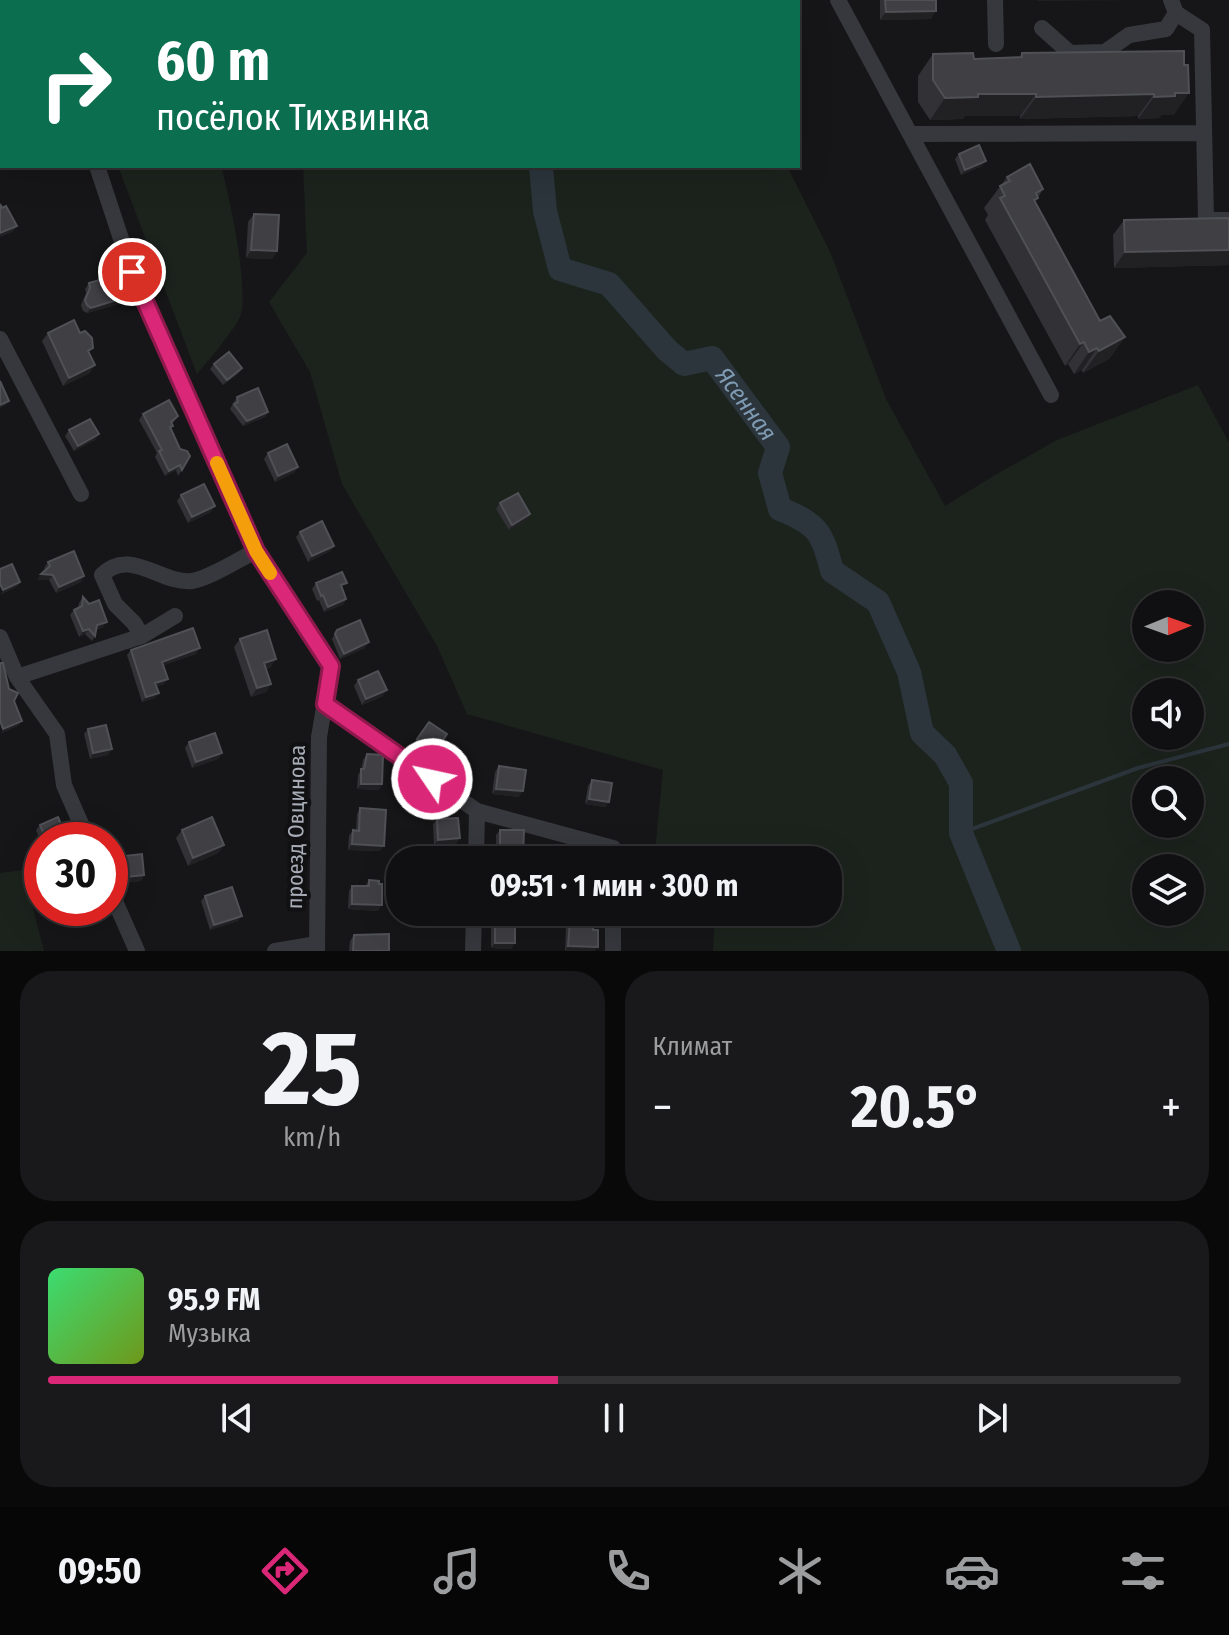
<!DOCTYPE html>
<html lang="ru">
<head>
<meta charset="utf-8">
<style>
  :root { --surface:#101012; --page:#19191b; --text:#f1f3f6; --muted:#9c9d9f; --line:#303032; --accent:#db2777 }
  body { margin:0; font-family:"Fira Sans Condensed",sans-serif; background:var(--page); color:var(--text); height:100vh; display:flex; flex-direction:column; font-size:30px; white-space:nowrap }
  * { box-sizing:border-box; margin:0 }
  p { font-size:26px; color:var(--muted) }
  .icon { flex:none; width:44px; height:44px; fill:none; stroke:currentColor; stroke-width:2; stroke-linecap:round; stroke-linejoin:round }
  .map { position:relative; height:951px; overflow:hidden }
  .panel { display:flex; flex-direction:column; gap:20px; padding:20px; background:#09090a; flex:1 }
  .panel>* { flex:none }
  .banner { position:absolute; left:0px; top:0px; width:800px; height:168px; box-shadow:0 8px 32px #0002,0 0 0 2px var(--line); background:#0b6e4f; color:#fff; overflow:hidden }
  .needle { width:52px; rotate:89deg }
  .fabs { position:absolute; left:1132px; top:590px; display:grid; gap:16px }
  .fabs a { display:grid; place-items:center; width:72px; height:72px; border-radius:50%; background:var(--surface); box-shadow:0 8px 32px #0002,0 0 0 2px var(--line); font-size:40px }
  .speed { position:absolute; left:24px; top:822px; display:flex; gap:16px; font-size:40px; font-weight:700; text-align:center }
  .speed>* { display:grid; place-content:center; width:104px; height:104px; border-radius:50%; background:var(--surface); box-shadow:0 8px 32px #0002,0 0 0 2px var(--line); line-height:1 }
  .speed .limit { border:12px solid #d22; background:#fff; color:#111 }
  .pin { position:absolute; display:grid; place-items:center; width:68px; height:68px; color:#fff; margin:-34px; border:4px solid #fff; border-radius:50%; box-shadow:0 2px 8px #0007 }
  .me { position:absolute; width:88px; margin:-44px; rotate:304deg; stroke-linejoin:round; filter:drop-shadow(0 0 6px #0008) }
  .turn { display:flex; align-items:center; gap:28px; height:168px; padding:0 24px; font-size:36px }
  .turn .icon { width:104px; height:104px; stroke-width:2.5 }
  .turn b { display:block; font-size:56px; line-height:68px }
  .big { font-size:60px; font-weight:700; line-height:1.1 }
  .panel .card { flex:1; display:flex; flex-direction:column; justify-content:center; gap:12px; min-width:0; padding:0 28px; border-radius:32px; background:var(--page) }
  .panel .dial { align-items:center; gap:0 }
  .dial b { font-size:104px; line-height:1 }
  .song { display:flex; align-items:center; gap:24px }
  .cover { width:96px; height:96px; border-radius:12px; background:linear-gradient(135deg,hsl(140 70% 55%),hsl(80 70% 35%)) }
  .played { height:8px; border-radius:4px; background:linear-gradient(90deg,var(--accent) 45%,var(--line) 45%) }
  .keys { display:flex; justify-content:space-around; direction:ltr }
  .heat { display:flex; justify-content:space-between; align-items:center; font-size:44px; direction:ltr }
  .panel .tiles { flex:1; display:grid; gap:20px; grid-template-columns:1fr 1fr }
  .card:last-child { grid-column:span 2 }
  .trip { position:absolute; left:386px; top:846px; width:456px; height:80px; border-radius:32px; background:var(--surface); box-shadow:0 8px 32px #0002,0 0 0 2px var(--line); font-weight:700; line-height:80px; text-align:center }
  .dock { display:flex; height:128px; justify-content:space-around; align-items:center; background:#060607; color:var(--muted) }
  .dock .icon { width:56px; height:56px }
  .dock .on { color:var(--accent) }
  .dock b { font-size:36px; color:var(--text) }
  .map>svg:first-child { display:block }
  .green { fill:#1c231d; fill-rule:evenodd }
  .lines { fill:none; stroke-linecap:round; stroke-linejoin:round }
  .stream { stroke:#2c353c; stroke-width:4 }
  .river { stroke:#2c353c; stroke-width:24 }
  .minor { stroke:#37383d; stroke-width:16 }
  .wall { fill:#323236 }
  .shaded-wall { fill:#212124 }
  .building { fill:#3f3f44; stroke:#4f5156; stroke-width:2 }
  .route-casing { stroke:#8e194d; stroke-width:20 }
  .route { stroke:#db2777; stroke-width:14 }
  .slow { stroke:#f59e0b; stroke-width:14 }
  .labels { text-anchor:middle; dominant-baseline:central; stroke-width:8; stroke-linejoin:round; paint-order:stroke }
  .street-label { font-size:22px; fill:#a8adb8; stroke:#111113 }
  .water-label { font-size:24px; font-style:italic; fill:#7f9bb3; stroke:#111113 }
</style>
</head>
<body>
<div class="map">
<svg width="1229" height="951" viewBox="0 0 1229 951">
  <rect width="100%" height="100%" fill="#161618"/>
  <path class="green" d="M 345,0 L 681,0 L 683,2 L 346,2 Z
    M 118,166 L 221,166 C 230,197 248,285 241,314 C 238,326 207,362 197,374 Z
    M 303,166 L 787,166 L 831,254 L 886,399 L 945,506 L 995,475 L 1057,440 L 1198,385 L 1229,443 L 1229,951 L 713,951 L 715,912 L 828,912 L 828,860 L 654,860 L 663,770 L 467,714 L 437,646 L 342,484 L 310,372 L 269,302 L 307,253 ZM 1146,604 L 1190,604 L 1190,648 L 1146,648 ZM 1146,692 L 1190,692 L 1190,736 L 1146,736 ZM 1146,780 L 1190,780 L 1190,824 L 1146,824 ZM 1146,868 L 1190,868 L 1190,912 L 1146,912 Z
    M 23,870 L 44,951 L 0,951 L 0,873 Z"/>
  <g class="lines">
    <path class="stream" d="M 961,833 L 1138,768 L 1229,744"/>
    <g class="river">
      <path d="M 515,0 L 515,2"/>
      <path id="s1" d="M 541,166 L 545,211 L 560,269 L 609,284 L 667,350 L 684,364 L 712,358 L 778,447 L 770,473 L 780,509 C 818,524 822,532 832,571 L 878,602 L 909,672 L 922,733 L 945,755 L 961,783 L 961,833 L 1009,951"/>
    </g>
    <path class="minor" d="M 40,0 L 41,2
      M 838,0 L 910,134
      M 995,0 L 996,44
      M 1171,0 L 1176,13 L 1202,30 L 1206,220 L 1229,220
      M 1042,28 L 1070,53 L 1105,52 L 1129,35 L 1166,29 L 1176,13
      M 97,166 L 132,272 L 256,551 L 331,666 L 319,737 L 317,951
      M 0,339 L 81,494
      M 1051,395 L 910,134 L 1203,133
      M 142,636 L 175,616
      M 0,637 L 17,677 L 57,734 L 64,785 L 88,840
      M 17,677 L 142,636 L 134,623 L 115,604 L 102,575 C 130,547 160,584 192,581 C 210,578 239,559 256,551
      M 325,704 L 477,811 L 476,860
      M 477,811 L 613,848 L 613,860
      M 110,890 L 137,951
      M 613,912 L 613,951
      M 275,951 L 317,944
      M 473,951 L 474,912"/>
  </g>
  <path class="wall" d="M 880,0 L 936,0 L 931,19 L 880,20 Z
    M 2,30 L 2,54 L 0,45 L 0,33 Z
    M 1184,51 L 1174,115 L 1161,115 L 1159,118 L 1138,119 L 1138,116 L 1020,119 L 1020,116 L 965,116 L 962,119 L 930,120 L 918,102 L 918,76 L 933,54 L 974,59 L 1019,57 L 1022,53 Z
    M 2,116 L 2,143 L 0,136 L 0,117 Z
    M 959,154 L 982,166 L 961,175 L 955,159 Z
    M 1007,177 L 1043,189 L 1035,203 L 1100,321 L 1125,337 L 1109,359 L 1083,373 L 1082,370 L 1074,374 L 1068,364 L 1065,366 L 985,220 L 988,215 L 984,208 Z
    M 254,214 L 277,251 L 272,259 L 246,258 L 248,222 Z
    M 1229,218 L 1229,265 L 1114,268 L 1113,235 L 1124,220 Z
    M 89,283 L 119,304 L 87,313 L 83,311 L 81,305 L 86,293 L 85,289 Z
    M 48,333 L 80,333 L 90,353 L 90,373 L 63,386 L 42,341 Z
    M 214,364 L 242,368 L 238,374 L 223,385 L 210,369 Z
    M 237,397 L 268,412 L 265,417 L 243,426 L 230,409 Z
    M 143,414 L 178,416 L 172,424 L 173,426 L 171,429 L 182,470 L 178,476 L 176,470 L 165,476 L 155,457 L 157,453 L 139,420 Z
    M 69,430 L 99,434 L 95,440 L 74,451 L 65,436 Z
    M 268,453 L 295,472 L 275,482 L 264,459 Z
    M 181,495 L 211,512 L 188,523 L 177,501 Z
    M 500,503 L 530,514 L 527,520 L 509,530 L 496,509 Z
    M 300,532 L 334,546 L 330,551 L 308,562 L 296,537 Z
    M 48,562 L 81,582 L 56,593 L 49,580 L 37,580 L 45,570 L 44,568 Z
    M 316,583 L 342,588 L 346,599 L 343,605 L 324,612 L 319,600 L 317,601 L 312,589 Z
    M 83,597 L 103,627 L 96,630 L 95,636 L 92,641 L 85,634 L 79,637 L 70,615 L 74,610 L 78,608 L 79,603 Z
    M 337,630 L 365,648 L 340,659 L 332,639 Z
    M 240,639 L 271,667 L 266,669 L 271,684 L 266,692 L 251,697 L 234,647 Z
    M 131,650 L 196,654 L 164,665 L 164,684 L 157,686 L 155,698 L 142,702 L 127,655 Z
    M 358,680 L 383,696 L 362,705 L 354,686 Z
    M 429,722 L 447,734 L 432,757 L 413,745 Z
    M 88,729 L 108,755 L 90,759 L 84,734 Z
    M 189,742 L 222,753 L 218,759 L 192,768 L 185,748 Z
    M 367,754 L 379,790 L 357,789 L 358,775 L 361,770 L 363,760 Z
    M 499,766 L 519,797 L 492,794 L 495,772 Z
    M 592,780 L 609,802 L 605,807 L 585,804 L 588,786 Z
    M 360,808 L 380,851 L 348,850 L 349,836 L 353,830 L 356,831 L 357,814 Z
    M 437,819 L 456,844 L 434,845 L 433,824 Z
    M 40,825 L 65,834 L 59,840 L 42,840 L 42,845 L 36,830 Z
    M 182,830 L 224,845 L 218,853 L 188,866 L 176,838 Z
    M 500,830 L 520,860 L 496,860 L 496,835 Z
    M 124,856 L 144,875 L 141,881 L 123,883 L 122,875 L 117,874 L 116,866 Z
    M 369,880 L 378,911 L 348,909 L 349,891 L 352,886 L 365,886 Z
    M 205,896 L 238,921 L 210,930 L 201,901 Z
    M 433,912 L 458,912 L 454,925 L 433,925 Z
    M 633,912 L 669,912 L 659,919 L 655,928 L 633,928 Z
    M 570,920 L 593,930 L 565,951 L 566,925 Z
    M 495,922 L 515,943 L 511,949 L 491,948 L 491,927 Z
    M 354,935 L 389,951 L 349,951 L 350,941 Z"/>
  <path class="shaded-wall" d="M 1038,0 L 1142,0 L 1037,1 Z
    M 936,11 L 931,19 L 880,20 L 886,12 Z
    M 1175,93 L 1189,93 L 1174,115 L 1161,115 L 1159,118 L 1138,119 L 1154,97 Z
    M 978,94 L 1036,94 L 1020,116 L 965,116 L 962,119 L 930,120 L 945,98 Z
    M 1154,94 L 1138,116 L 1020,119 L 1036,97 Z
    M 986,161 L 982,166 L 961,175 L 965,170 Z
    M 17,226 L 13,232 L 0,237 L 0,233 Z
    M 251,250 L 277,251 L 272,259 L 246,258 Z
    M 1229,250 L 1229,265 L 1114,268 L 1125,252 Z
    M 123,298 L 119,304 L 87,313 L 91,308 Z
    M 1125,337 L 1109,359 L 1083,373 L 1099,351 Z
    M 1084,342 L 1068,364 L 1065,366 L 1080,344 Z
    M 1097,348 L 1082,370 L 1074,374 L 1089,352 Z
    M 95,365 L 90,373 L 63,386 L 69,378 Z
    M 242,368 L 238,374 L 223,385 L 227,380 Z
    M 9,401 L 5,406 L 0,408 L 0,405 Z
    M 268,412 L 265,417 L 243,426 L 247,421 Z
    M 99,434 L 95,440 L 74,451 L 78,446 Z
    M 180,465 L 176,470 L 165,476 L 169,471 Z
    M 298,467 L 295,472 L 275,482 L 278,476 Z
    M 215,506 L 211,512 L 188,523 L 192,517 Z
    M 530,514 L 527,520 L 509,530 L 512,525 Z
    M 334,546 L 330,551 L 308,562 L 312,556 Z
    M 41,574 L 53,575 L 49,580 L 37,580 Z
    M 84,576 L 81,582 L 56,593 L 59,587 Z
    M 20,582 L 17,587 L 0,595 L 3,590 Z
    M 346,599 L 343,605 L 324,612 L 328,607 Z
    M 107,622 L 103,627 L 93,631 L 97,625 Z
    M 89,629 L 85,634 L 79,637 L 83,631 Z
    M 369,642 L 365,648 L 340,659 L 344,654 Z
    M 200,648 L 196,654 L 159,667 L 162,662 Z
    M 276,659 L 271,667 L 259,671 L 264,663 Z
    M 168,679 L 164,684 L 152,688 L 155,683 Z
    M 271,684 L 266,692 L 251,697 L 257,688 Z
    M 387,690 L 383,696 L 362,705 L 366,699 Z
    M 159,693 L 155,698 L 142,702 L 146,697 Z
    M 22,721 L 18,726 L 0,734 L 3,729 Z
    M 112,749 L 108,755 L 90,759 L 93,753 Z
    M 222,753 L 218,759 L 192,768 L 196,762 Z
    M 361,784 L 382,784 L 379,790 L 357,789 Z
    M 496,789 L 523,791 L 519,797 L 492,794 Z
    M 589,799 L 609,802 L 605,807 L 585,804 Z
    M 65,834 L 61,839 L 50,840 Z
    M 460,838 L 456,844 L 434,845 L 438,840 Z
    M 352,844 L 384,846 L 380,851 L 348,850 Z
    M 224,845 L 218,853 L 188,866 L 193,858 Z
    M 500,855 L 523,856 L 520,860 L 496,860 Z
    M 120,869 L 126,870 L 122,875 L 117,874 Z
    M 144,875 L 141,881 L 123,883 L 126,877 Z
    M 352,904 L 382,905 L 378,911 L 348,909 Z
    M 666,912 L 669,912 L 655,921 L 659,916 Z
    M 242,916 L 238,921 L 210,930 L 214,925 Z
    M 458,919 L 454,925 L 433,925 L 437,920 Z
    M 637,923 L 659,923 L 655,928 L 633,928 Z
    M 495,943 L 515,943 L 511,949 L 491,948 Z
    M 568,946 L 598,947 L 595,951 L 565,951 Z"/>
  <path class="building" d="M 885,0 L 936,0 L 936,11 L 886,12 Z
    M 1184,51 L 1184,65 L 1188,65 L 1189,93 L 1175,93 L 1175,96 L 1154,97 L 1154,94 L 1036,97 L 1036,94 L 978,94 L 978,97 L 945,98 L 933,80 L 933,54 L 973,53 L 974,59 L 1022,57 L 1022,53 Z
    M 979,145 L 986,161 L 965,170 L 959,154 Z
    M 1030,164 L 1043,189 L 1036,193 L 1038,198 L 1034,200 L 1100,321 L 1110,316 L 1125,337 L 1099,351 L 1097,348 L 1089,352 L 1084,342 L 1080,344 L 1000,198 L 1005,196 L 1000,186 L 1010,181 L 1007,177 Z
    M 0,204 L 2,208 L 6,206 L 17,226 L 0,233 Z
    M 254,214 L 279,215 L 277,251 L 251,250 Z
    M 1229,218 L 1229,250 L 1125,252 L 1124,220 Z
    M 105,273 L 110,276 L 115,275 L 123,298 L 91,308 L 87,305 L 85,300 L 90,288 L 89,283 L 100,280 Z
    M 74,320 L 80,333 L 85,331 L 92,338 L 93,348 L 88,351 L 95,365 L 69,378 L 48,333 Z
    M 229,352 L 242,368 L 227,380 L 214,364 Z
    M 0,381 L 9,401 L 0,405 Z
    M 258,388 L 268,412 L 247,421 L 234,404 L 238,402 L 237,397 Z
    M 169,400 L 178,416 L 171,422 L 173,426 L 170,427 L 180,449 L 187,451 L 190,456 L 182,470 L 180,465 L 169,471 L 159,451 L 162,450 L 143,414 Z
    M 90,419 L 99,434 L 78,446 L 69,430 Z
    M 287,444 L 298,467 L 278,476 L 268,453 Z
    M 204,484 L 215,506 L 192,517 L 181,495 Z
    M 518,493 L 530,514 L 512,525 L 500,503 Z
    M 322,521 L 334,546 L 312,556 L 300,532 Z
    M 74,551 L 84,576 L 59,587 L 53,575 L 41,574 L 50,566 L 48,562 Z
    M 12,564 L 20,582 L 3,590 L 0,584 L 0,569 Z
    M 342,572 L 347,583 L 341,585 L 346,599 L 328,607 L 323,595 L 321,596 L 316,583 Z
    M 83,597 L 89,604 L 99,600 L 107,622 L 97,625 L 95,636 L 89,629 L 83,631 L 74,610 L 82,606 Z
    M 360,620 L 369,642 L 344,654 L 335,634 L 337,630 Z
    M 193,628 L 200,648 L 162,662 L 168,679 L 155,683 L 159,693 L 146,697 L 131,650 Z
    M 267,630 L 276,659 L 264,663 L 271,684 L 257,688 L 240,639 Z
    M 0,663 L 3,663 L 9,689 L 18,693 L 14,701 L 22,721 L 3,729 L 0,720 Z
    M 378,671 L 387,690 L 366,699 L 358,680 Z
    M 429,722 L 447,734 L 436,751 L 417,739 Z
    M 106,725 L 112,749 L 93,753 L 88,729 Z
    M 215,733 L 222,753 L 196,762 L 189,742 Z
    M 367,754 L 383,755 L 382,784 L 361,784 L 361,769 L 364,769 Z
    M 499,766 L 526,770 L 523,791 L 496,789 Z
    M 592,780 L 612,783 L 609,802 L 589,799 Z
    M 360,808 L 386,810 L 384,846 L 352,844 L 353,830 L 359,831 Z
    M 58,817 L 65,834 L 50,840 L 46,840 L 40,825 Z
    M 212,817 L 224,845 L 193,858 L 182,830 Z
    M 458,818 L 460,838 L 438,840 L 437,819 Z
    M 500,830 L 524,830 L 523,856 L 500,855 Z
    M 142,854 L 144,875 L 126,877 L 126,870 L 120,869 L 120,861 L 125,859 L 124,856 Z
    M 369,880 L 379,881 L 379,884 L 382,884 L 382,905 L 352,904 L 352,886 L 369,886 Z
    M 232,887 L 242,916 L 214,925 L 205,896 Z
    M 437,912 L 458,912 L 458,919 L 437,920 Z
    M 637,912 L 666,912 L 659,916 L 659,923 L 637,923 Z
    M 570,920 L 594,921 L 593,930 L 598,930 L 598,947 L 568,946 Z
    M 495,922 L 515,922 L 515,943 L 495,943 Z
    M 389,934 L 389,951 L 353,951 L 354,935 Z"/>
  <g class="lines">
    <g class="route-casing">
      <path id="route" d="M 132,272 L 256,551 L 331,666 L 325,704 L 432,779"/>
    </g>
    <use href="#route" class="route"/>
    <path class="slow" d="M 217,463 L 256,551 L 270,573"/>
  </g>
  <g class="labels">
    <g class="street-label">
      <text transform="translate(296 827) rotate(-89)">проезд Овцинова</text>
    </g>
    <g class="water-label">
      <text stroke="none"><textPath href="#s1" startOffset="352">Ясенная</textPath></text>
    </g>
  </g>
</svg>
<div class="fabs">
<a><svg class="needle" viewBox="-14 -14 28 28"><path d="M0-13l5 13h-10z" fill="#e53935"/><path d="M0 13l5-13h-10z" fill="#9c9d9f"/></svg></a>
<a><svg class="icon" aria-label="sound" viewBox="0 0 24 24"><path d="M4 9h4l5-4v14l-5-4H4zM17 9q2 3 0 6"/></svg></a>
<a><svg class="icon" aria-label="search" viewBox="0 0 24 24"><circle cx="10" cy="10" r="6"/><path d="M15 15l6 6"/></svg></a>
<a><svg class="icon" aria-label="layers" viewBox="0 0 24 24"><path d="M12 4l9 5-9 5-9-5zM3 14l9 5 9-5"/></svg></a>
</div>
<div class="speed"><div class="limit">30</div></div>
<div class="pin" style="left:132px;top:272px;background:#d93025"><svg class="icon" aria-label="arrive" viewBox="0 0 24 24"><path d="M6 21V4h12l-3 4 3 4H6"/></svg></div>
<svg class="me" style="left:432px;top:779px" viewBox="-20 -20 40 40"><circle r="17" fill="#db2777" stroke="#fff" stroke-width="3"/><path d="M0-11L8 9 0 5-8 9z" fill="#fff"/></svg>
<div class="trip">09:51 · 1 мин · 300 m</div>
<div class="banner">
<div class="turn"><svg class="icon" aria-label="right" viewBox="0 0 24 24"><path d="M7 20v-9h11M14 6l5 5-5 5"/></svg><div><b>60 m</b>посёлок Тихвинка</div></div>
</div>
</div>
<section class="panel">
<div class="tiles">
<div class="card dial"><b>25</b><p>km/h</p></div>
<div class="card"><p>Климат</p>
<div class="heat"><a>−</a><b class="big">20.5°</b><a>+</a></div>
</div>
<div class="card">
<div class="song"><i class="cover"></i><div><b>95.9 FM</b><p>Музыка</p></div></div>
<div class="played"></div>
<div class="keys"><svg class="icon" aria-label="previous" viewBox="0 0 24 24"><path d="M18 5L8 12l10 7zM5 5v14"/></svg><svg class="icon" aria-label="pause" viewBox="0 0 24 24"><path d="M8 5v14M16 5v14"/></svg><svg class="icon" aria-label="next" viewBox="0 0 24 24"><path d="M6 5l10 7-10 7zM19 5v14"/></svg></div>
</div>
</div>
</section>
<nav class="dock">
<b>09:50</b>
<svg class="icon on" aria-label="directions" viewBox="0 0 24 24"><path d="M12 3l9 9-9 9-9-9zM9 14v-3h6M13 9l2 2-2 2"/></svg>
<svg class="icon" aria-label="music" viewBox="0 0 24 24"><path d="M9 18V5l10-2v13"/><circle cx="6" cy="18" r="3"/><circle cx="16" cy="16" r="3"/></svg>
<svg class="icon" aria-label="phone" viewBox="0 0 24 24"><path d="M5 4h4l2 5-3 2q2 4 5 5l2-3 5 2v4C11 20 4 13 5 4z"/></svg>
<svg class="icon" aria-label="climate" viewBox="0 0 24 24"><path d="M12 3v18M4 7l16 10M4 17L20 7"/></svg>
<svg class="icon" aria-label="car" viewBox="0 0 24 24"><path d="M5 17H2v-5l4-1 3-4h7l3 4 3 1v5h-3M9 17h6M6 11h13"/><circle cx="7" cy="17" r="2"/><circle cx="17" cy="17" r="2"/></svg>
<svg class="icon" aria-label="filters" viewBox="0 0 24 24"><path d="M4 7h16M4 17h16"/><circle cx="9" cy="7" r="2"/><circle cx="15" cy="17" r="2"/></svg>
</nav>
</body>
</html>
